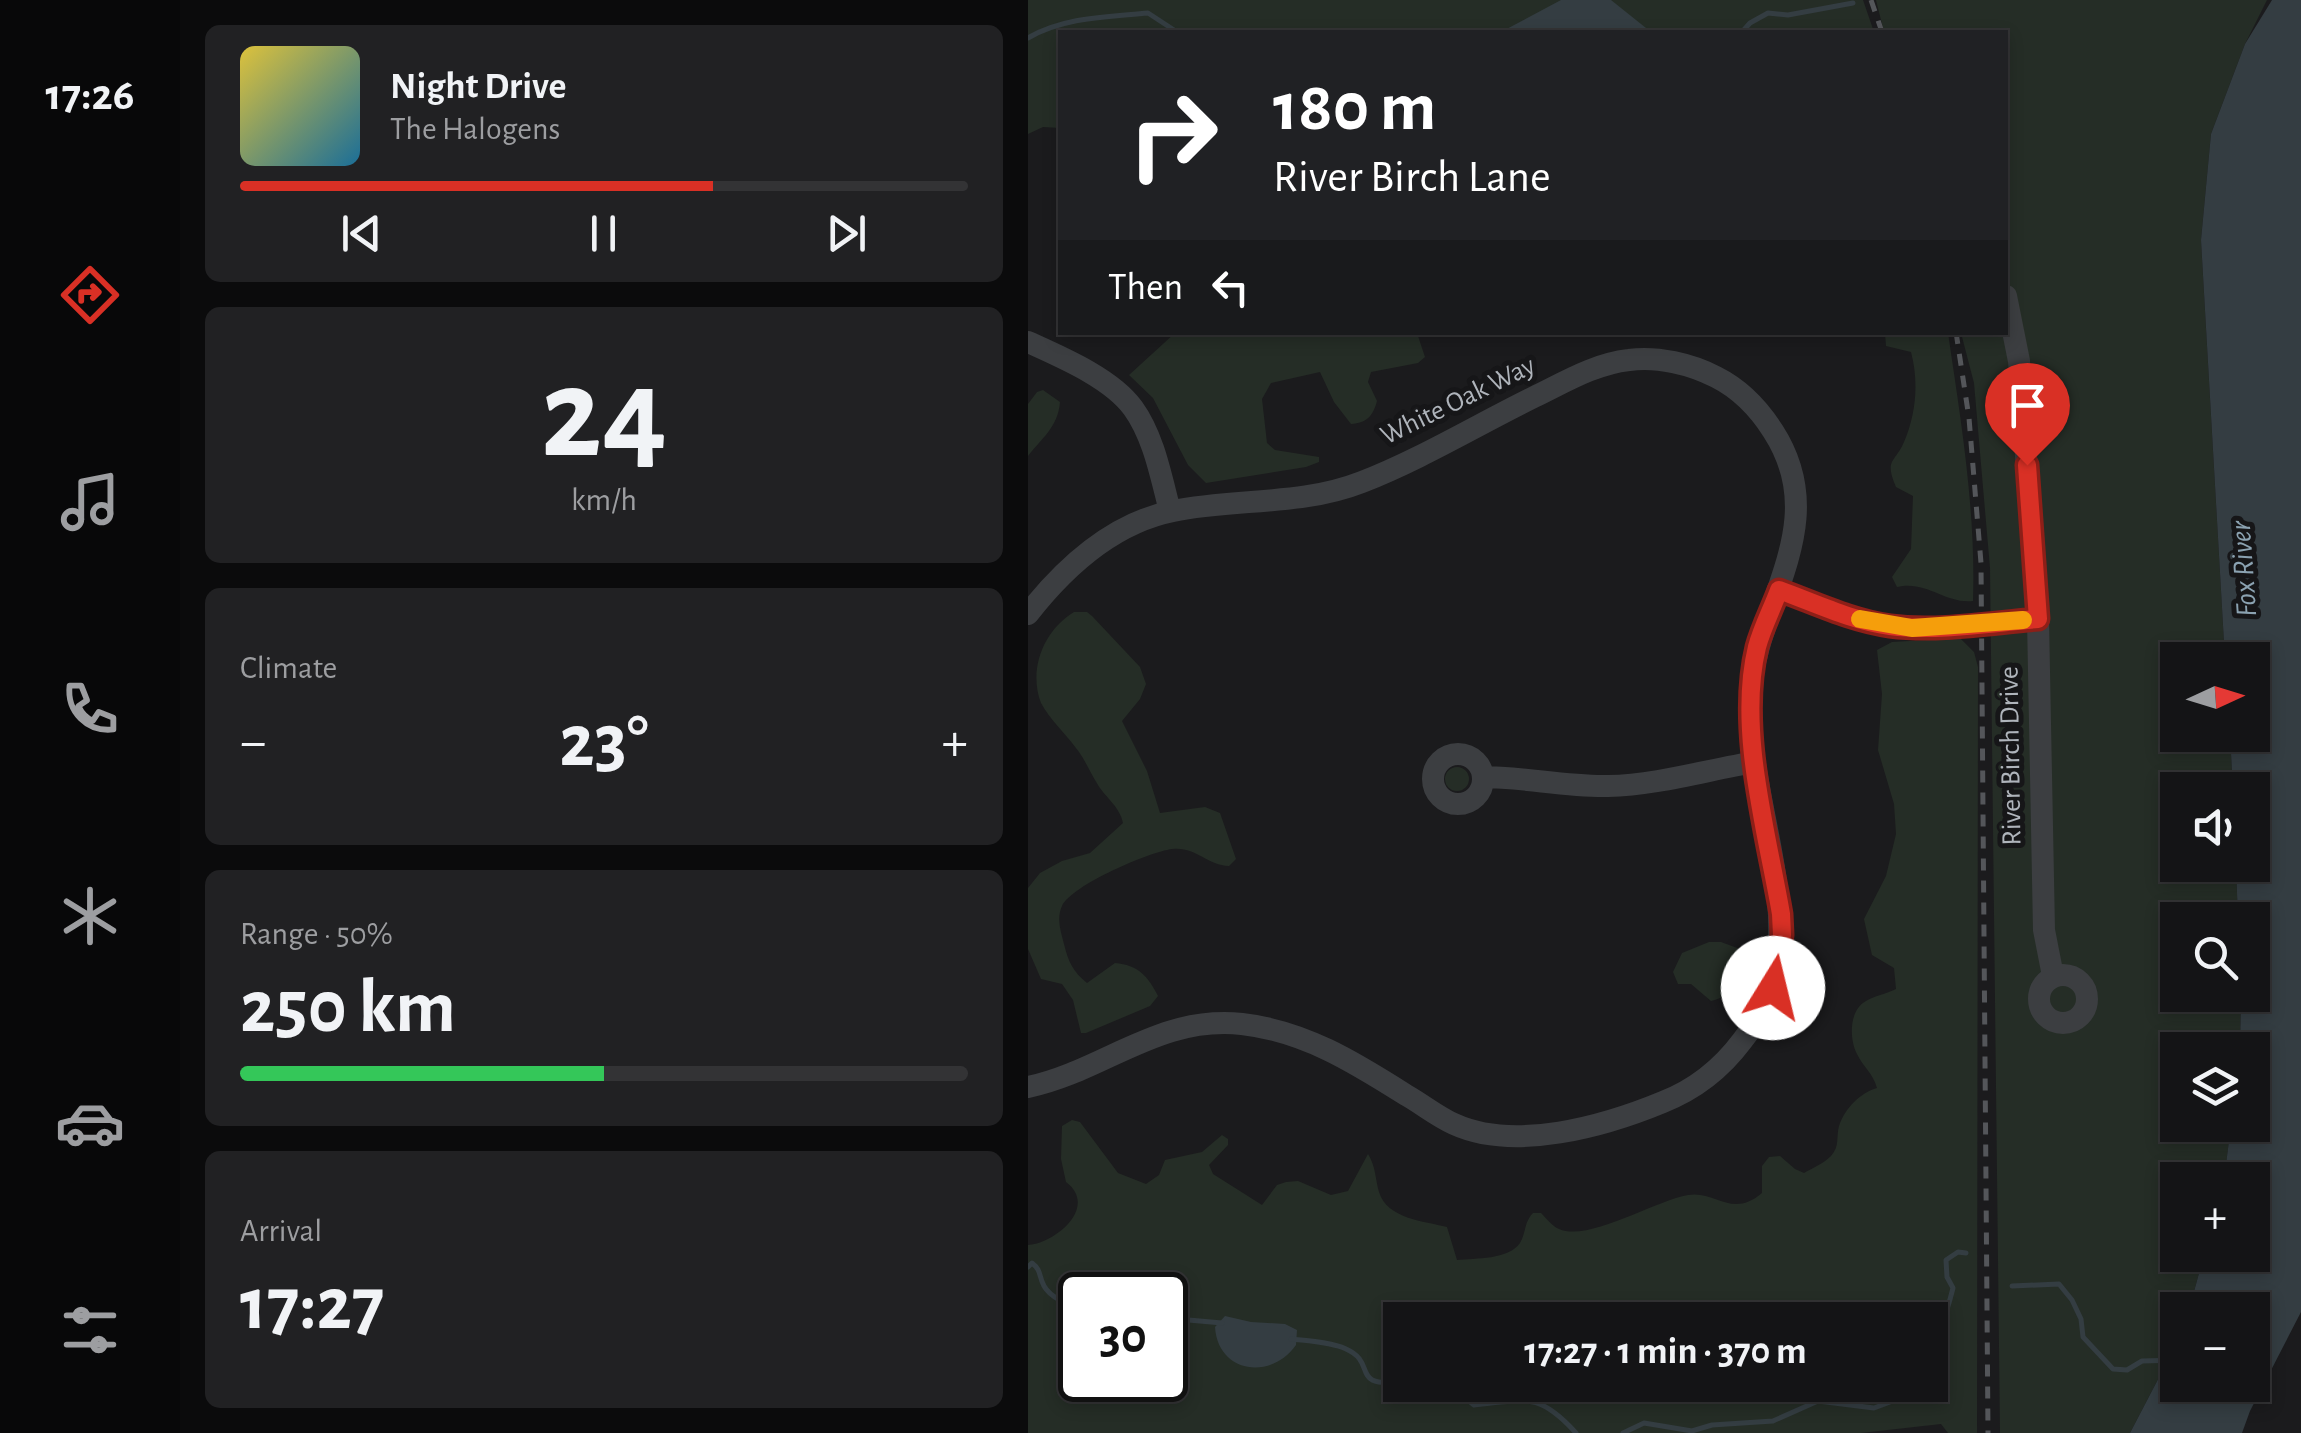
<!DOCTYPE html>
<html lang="en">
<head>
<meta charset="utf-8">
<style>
  :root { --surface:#141416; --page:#212123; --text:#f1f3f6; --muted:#9d9ea1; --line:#333335; --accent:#d93025 }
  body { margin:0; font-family:"Alegreya Sans",sans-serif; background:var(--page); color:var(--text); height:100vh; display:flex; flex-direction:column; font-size:38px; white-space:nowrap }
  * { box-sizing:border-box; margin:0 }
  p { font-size:32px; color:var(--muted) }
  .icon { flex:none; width:55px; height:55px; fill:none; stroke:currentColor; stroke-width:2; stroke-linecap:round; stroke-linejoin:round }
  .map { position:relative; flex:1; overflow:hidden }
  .sheet { display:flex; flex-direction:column; gap:25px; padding:25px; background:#0b0b0c; width:848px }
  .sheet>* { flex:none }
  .guide { position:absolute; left:30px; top:30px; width:950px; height:305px; border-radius:0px; box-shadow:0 5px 15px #0003,0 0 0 2px var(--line); background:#202124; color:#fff; overflow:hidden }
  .needle { width:65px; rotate:86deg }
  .controls { position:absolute; left:1132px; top:642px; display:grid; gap:20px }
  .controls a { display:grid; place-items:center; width:110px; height:110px; border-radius:0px; background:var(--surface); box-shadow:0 5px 15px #0003,0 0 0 2px var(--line); font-size:50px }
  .speed { position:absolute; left:30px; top:1272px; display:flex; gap:20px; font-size:50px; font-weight:700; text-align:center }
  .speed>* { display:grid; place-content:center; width:130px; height:130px; border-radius:50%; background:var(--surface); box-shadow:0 5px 15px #0003,0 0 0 2px var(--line); line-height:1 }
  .speed .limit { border:5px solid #111; border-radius:15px; background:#fff; color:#111 }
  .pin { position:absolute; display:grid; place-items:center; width:85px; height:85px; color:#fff; margin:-102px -42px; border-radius:50% 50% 50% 0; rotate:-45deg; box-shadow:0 0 10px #0007 }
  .pin .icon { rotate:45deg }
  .me { position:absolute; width:110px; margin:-55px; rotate:9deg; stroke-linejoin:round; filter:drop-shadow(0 0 8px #0008) }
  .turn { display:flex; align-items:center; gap:35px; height:210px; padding:0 50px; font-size:45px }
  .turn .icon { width:130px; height:130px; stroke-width:2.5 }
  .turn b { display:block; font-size:70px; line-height:85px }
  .then { display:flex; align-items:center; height:95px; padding:0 50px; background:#0003; gap:20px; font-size:38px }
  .big { font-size:75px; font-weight:600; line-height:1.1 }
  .sheet .widget { flex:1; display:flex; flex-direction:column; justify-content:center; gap:15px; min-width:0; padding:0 35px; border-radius:15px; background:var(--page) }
  .sheet .dial { align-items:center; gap:0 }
  .dial b { font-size:130px; line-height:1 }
  .song { display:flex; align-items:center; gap:30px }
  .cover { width:120px; height:120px; border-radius:15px; background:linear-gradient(135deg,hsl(50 70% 55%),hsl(200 70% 35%)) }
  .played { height:10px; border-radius:5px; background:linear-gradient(90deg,var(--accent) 65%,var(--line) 65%) }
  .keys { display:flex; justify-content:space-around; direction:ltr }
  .heat { display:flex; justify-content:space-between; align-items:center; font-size:55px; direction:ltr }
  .charge { height:15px; border-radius:8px; background:linear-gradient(90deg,#34c759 50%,var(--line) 0) }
  .trip { position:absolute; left:355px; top:1302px; width:565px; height:100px; border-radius:0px; background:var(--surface); box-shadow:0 5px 15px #0003,0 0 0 2px var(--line); font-weight:600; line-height:100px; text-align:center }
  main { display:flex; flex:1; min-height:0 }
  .menu { display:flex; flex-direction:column; width:180px; justify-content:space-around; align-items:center; background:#080809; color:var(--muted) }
  .menu .icon { width:70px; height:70px }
  .menu .on { color:var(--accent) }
  .menu b { font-size:45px; color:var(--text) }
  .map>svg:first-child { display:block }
  .green { fill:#252d26; fill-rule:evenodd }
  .water { fill:#343d42 }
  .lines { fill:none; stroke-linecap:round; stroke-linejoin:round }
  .stream { stroke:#343d42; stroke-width:5 }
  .minor { stroke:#3c3e41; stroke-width:22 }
  .rail { stroke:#54565a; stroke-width:5; stroke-dasharray:12 10; stroke-linecap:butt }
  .route-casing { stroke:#8d1f18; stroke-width:25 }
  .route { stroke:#d93025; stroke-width:18 }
  .slow { stroke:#f59e0b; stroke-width:18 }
  .labels { text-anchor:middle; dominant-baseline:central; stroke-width:10; stroke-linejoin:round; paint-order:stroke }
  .street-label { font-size:28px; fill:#afb4bb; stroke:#161618 }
  .water-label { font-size:30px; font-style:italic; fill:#8ba2b1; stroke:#161618 }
</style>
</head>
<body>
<main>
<nav class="menu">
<b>17:26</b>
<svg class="icon on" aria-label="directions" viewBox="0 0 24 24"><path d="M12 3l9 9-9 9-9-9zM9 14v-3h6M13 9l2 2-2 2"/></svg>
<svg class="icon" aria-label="music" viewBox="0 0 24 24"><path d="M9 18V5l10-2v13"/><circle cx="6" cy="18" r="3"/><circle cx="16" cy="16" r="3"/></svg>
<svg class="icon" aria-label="phone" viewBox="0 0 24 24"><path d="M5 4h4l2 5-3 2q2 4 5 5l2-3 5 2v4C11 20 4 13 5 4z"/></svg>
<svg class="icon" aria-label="climate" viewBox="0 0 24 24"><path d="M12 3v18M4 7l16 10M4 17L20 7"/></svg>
<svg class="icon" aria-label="car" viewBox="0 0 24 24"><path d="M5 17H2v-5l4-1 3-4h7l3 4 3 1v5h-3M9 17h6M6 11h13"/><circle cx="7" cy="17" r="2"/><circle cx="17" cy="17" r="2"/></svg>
<svg class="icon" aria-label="filters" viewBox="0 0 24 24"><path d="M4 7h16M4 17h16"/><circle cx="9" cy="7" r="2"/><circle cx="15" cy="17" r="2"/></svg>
</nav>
<section class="sheet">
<div class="widget">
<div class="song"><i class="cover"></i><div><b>Night Drive</b><p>The Halogens</p></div></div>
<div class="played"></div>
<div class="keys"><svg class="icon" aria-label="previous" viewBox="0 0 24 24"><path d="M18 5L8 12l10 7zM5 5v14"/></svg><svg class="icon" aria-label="pause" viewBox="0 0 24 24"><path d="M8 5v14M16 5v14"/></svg><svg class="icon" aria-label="next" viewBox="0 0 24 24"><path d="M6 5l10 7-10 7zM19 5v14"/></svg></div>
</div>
<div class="widget dial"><b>24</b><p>km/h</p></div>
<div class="widget"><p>Climate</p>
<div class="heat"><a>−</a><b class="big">23°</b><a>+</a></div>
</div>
<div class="widget"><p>Range · 50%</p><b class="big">250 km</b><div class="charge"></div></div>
<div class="widget"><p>Arrival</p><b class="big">17:27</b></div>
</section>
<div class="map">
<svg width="1274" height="1433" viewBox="0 0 1274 1433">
  <rect width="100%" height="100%" fill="#1b1b1d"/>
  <path class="green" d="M 0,0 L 835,0 L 846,32 L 32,32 L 32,128 L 15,127 L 0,134 Z
    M 848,0 L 1239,0 L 1217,44 L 1183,134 L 1173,240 L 1197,660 L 1150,660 L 1150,735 L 1202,735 L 1205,790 L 1150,790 L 1150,865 L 1208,865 L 1210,920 L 1150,920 L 1150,995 L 1213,995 L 1212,1050 L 1150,1050 L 1150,1125 L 1203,1125 L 1196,1180 L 1150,1180 L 1150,1255 L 1176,1255 L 1161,1310 L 1150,1310 L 1150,1341 L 1102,1433 L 972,1433 L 962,568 L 946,383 L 933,333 L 978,332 L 978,32 L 856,32 Z
    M 147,333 L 389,333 L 397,357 L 390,363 L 343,372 L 340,382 L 349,401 C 345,416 339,423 323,424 L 306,402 L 292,372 L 243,383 L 234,399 L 239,443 L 247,450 L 291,457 L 291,462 L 278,467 L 178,483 L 160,465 L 125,398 L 101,375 Z
    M 857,333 L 920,333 C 933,421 948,511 945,601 C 917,604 899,580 869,587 L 864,577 L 883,549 L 885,496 L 868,487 C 856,459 867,463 876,442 C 888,414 891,382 883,352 L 858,346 Z
    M 15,390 L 32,402 C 30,427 14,438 0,456 L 0,404 L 9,392 Z
    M 46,612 L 59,612 L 64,616 L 112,667 L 118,684 L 112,699 L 94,721 L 119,771 L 132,813 L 177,807 L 192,813 L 208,859 L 201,866 C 179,865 167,846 144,849 C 121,852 44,885 34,906 C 28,919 33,932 36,944 C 40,961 45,972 59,983 L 87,963 C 110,965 120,976 130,996 L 122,1006 L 58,1033 L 53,1033 L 45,1000 L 34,984 L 13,979 L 0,949 L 0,888 L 12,873 L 34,861 L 62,853 L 95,823 C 92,807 78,798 70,785 C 63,774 58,762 51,752 C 39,735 22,720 13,703 C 0,669 16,630 46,612 Z
    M 932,638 L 946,652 L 950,667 L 949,1433 L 920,1433 L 913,1424 L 833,1433 L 0,1433 L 0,1245 C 27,1243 71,1207 38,1182 L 33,1159 L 34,1126 L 44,1120 L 52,1122 L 90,1173 L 118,1184 L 131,1175 L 137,1160 L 174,1152 L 194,1135 L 200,1139 L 200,1145 L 181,1165 L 185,1174 L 234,1205 L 249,1185 L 258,1182 L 270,1181 L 303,1195 L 320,1191 L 340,1154 C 348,1167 347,1178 351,1192 C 359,1219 396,1221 419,1227 L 429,1260 C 448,1258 480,1260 492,1243 C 498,1233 496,1222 505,1213 L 513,1213 C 518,1218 524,1226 531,1229 C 561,1242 626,1201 660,1195 C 687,1190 704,1219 734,1193 L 734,1166 L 741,1157 L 752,1156 L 767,1169 L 776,1173 C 785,1168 796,1163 803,1156 C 812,1146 808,1137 811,1126 C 817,1108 832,1093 849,1088 C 845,1073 835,1067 829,1054 C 821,1039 821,1010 838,1001 C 846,996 858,994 868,989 L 866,968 L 844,955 L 836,919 L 858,876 L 868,834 L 866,804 L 850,750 L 854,694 L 849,650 L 864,642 ZM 52,1295 L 138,1295 L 138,1380 L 52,1380 ZM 372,1320 L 902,1320 L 902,1385 L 372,1385 Z
    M417 779a12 12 0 1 1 24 0a12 12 0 1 1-24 0Z
    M 681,942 L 693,942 L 712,949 C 718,974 709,995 683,1001 L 663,984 L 650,984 L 645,972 L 654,953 Z"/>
  <path class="water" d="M 533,0 L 583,0 L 623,32 L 473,32 Z
    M 1244,0 L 1274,0 L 1273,1312 L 1222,1411 L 1214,1433 L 1102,1433 L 1150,1341 L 1150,1385 L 1225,1385 L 1225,1310 L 1161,1310 L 1176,1255 L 1225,1255 L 1225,1180 L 1196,1180 L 1203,1125 L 1225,1125 L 1225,1050 L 1212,1050 L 1213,995 L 1225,995 L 1225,920 L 1210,920 L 1208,865 L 1225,865 L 1225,790 L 1205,790 L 1202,735 L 1225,735 L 1225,660 L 1197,660 L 1173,240 L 1183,134 L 1217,44 Z
    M 197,1316 L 223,1322 L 257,1324 L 269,1330 L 268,1345 C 244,1380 190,1374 187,1327 Z"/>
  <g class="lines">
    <path class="stream" d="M 714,32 L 722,23 L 740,13 L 760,15 L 825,3
      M 0,38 C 36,17 79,17 120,13 L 149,32
      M 0,1267 L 4,1263 C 14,1271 10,1275 16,1286 C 22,1297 41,1306 52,1308
      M 984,1286 L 1031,1284 L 1044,1300 L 1053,1319 L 1055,1337 L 1085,1369 L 1099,1370 L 1114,1361 L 1150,1360
      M 138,1318 L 194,1323
      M 902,1331 C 917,1325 921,1303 925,1288 L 919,1277 L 918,1260 L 930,1252 L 938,1253
      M 263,1339 C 280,1341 303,1342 318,1349 C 350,1363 321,1387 372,1382
      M 431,1385 L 435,1396 L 446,1405 C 497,1400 510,1391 548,1433
      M 595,1433 L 616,1423 L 664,1431 L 684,1425 L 745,1421 L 790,1401 L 846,1408 L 862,1402 L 869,1392 L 867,1385"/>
    <path class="minor" d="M 978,296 L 991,361 L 1010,619 L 1016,930 L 1025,976
      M 0,342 C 33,357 83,378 105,408 C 126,437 133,477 142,511
      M 751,590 C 787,603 824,622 862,626 C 910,632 962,623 1010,619
      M 0,614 C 36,568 85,523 145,511 C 208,498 273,506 334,482 C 393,459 449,425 506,397 C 537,382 566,364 601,360 C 629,356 663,364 688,377 C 712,389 731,409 745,431 C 807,527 724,606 722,702 C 720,815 794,941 714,1041 C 693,1069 668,1089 635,1102 C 577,1126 487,1152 426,1124 C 410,1117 394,1104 378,1095 C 326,1062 276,1031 214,1024 C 130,1015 76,1071 0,1087
      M405 779a25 25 0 1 1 50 0a25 25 0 1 1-50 0Z
      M 455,777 C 497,777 537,787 580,786 C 629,785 679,770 727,762
      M1011 999a24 24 0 1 1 48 0a24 24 0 1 1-48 0Z"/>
    <path class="rail" d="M 843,0 L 854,32
      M 928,332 L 941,418 L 953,563 L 960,1433"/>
  </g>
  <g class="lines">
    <g class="route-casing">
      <path id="route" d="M 745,988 L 754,935 L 753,914 C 739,832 709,729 729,647 C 734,628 744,609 751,590 C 787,603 824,621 862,626 C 910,632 962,623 1010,619 L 999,465"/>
    </g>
    <use href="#route" class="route"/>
    <path class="slow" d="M 832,619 L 884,628 L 995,620"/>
  </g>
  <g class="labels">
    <g class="street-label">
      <text transform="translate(430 401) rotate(-26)">White Oak Way</text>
      <text transform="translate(983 756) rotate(-91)">River Birch Drive</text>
    </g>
    <g class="water-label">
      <text transform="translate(1216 569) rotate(-94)">Fox River</text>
    </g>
  </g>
</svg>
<div class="controls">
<a><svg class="needle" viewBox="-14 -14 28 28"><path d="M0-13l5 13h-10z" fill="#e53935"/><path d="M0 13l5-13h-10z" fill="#9d9ea1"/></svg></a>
<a><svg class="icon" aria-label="sound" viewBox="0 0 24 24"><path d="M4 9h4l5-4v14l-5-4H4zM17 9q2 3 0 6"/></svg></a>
<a><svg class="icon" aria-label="search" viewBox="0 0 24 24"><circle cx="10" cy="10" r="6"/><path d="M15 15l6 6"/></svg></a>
<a><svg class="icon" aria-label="layers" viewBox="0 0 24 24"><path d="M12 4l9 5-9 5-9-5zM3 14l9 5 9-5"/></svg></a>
<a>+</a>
<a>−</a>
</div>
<div class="speed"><div class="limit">30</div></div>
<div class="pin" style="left:999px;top:465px;background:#d93025"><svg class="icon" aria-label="arrive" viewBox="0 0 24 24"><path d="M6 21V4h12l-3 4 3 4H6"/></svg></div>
<svg class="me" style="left:745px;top:988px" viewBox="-20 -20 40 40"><circle r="19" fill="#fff"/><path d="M0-13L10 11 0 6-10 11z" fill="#d93025"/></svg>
<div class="trip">17:27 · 1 min · 370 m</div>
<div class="guide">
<div class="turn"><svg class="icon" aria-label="right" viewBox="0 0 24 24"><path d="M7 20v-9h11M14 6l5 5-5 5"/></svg><div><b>180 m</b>River Birch Lane</div></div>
<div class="then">Then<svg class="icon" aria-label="left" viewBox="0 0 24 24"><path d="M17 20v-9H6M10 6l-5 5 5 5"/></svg></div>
</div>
</div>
</main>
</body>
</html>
